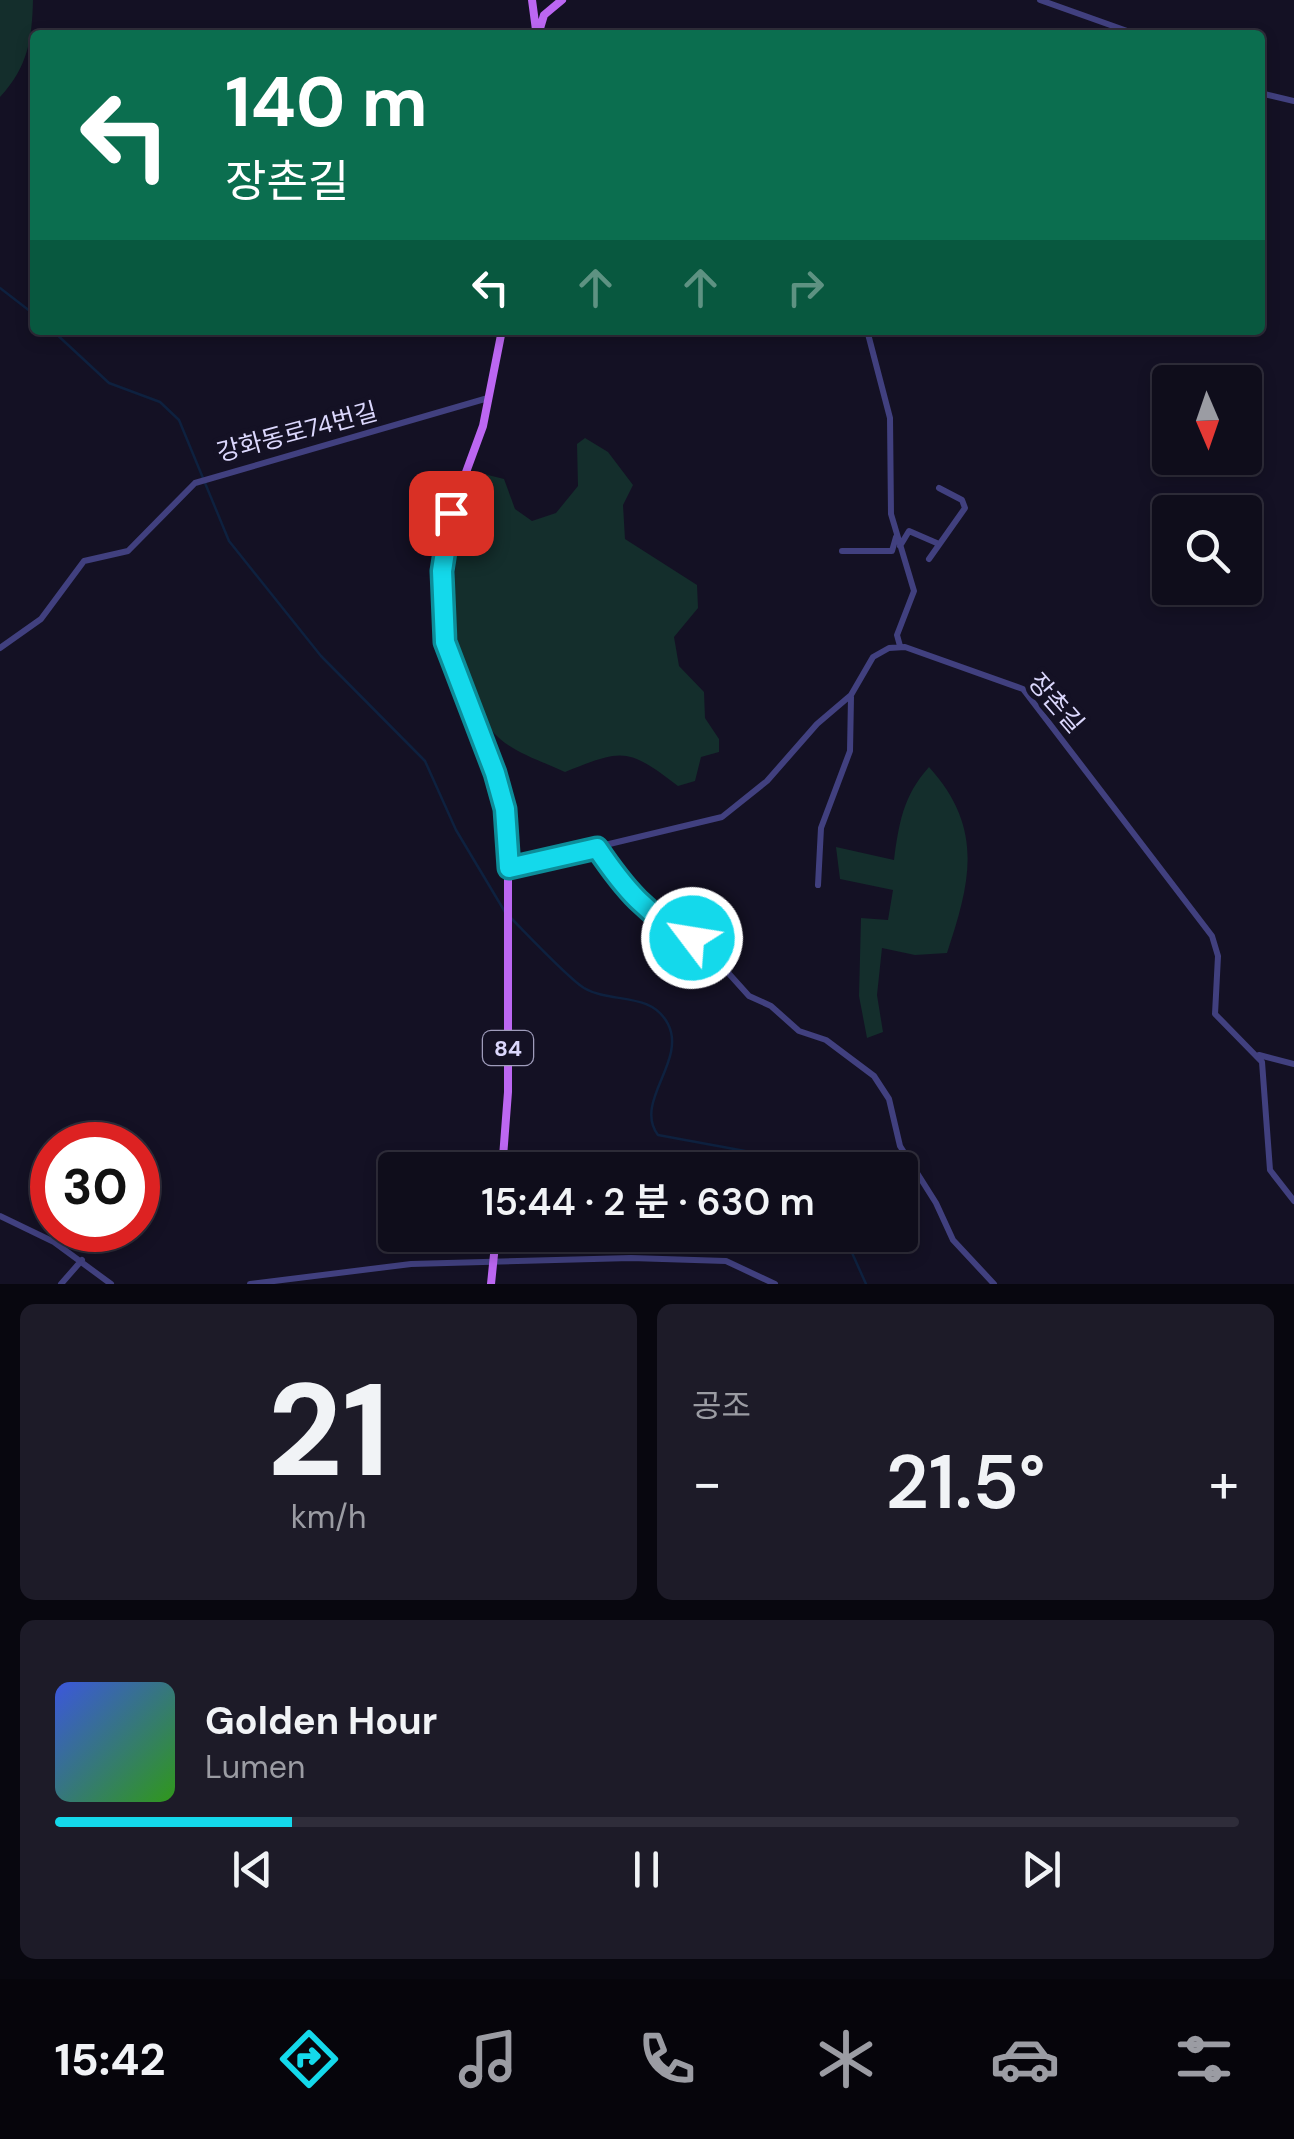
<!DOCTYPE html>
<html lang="ko">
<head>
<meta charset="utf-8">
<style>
  :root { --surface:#0f0d1b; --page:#1d1b28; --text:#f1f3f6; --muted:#9b9ca3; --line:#2f2d3a; --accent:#14d9eb }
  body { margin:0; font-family:"DM Sans","Noto Sans KR",sans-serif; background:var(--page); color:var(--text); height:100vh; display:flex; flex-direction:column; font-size:38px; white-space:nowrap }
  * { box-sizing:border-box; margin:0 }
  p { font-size:32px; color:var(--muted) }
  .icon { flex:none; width:55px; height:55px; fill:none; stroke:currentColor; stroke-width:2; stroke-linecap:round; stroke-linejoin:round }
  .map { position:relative; height:1284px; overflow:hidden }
  .details { display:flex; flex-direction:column; gap:20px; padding:20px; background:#08070f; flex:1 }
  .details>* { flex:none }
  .banner { position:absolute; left:30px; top:30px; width:1235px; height:305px; border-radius:10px; box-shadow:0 5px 15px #0003,0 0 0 2px var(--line); background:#0b6e4f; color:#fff; overflow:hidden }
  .needle { width:65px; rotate:178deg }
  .tools { position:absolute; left:1152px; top:365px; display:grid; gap:20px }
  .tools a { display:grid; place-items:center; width:110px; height:110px; border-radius:10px; background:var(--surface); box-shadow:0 5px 15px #0003,0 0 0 2px var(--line); font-size:50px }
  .speed { position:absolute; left:30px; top:1122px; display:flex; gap:20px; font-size:50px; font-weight:700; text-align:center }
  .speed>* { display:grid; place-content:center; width:130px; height:130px; border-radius:50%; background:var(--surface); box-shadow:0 5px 15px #0003,0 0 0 2px var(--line); line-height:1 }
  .speed .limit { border:15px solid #d22; background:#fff; color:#111 }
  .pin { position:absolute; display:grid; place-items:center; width:85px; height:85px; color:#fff; margin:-42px; border-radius:20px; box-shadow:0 5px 15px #0006 }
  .me { position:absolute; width:110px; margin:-55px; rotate:301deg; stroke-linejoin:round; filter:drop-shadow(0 0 8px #0008) }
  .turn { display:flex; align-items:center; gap:35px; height:210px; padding:0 30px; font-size:45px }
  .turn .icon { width:130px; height:130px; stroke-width:2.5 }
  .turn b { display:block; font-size:70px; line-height:85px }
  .lanes { display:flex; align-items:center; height:95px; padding:0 30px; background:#0003; justify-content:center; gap:50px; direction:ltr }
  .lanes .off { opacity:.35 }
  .big { font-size:75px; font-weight:600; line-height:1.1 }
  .details .card { flex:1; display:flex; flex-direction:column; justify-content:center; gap:15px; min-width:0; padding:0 35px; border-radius:15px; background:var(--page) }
  .details .dial { align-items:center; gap:0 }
  .dial b { font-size:130px; line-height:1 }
  .song { display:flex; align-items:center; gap:30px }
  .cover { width:120px; height:120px; border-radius:15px; background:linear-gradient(135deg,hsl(230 70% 55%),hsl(110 70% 35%)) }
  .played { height:10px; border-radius:5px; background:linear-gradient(90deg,var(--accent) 20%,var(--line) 20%) }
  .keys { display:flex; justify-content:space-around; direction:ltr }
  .heat { display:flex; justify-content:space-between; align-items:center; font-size:55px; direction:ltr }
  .details .tiles { flex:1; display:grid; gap:20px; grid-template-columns:1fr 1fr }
  .card:last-child { grid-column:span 2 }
  .trip { position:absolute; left:378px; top:1152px; width:540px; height:100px; border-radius:10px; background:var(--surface); box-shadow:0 5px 15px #0003,0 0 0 2px var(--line); font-weight:600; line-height:100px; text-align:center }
  .dock { display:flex; height:160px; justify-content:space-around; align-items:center; background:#06050b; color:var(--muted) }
  .dock .icon { width:70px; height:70px }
  .dock .active { color:var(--accent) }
  .dock b { font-size:45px; color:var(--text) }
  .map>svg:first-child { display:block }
  .green { fill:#142e2c }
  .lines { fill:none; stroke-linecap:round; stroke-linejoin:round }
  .stream { stroke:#0e213f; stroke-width:2.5 }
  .minor { stroke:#41407f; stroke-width:6 }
  .major { stroke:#bc67f2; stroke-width:8 }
  .route-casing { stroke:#0d8d99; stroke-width:25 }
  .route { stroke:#14d9eb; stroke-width:18 }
  .labels { text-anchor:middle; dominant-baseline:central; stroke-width:10; stroke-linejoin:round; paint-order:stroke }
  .shield { fill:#141124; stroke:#9f9cbb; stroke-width:2.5 }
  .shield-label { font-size:22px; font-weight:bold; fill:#dbd7fc }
  .street-label { font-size:25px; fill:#dbd7fc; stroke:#141124 }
</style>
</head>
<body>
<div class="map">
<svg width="1294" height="1284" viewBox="0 0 1294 1284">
  <rect width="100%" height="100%" fill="#141124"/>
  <path class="green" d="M 0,0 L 33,0 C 32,39 28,67 0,97 Z
    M 585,438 L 608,452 L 633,485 L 623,505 L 625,539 L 697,585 L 698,608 L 674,637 L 679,666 L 704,692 L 705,718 L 719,739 L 719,752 L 701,757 L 695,781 L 678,786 C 627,747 623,749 565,772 C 540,760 510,752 492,731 C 451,683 446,573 465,515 C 469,501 478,487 484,474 L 504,479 L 515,509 L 532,521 L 556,513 L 578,486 L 577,444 Z
    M 929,767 C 985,829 970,883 947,953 L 915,955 L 882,948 L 877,995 L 883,1032 L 867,1038 L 859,996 L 861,918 L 888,920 L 893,890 L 840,879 L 836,847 L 894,860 C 899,823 903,796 929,767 Z"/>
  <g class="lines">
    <path class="stream" d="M 0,288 L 35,315
      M 52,330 L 109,383 L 160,402 L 179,420 L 229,541 L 321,656 L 425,761 L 456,830 L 505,912
      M 510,917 C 526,933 568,978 584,988 C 611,1004 651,991 668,1024 C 687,1061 633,1102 658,1135 L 745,1151 L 791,1170
      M 844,1235 L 866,1284"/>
    <path class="minor" d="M 1040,0 L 1130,32 L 1177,35
      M 1260,93 L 1294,101
      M 867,330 L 890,418 L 891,514 L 914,591 L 897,635 L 900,646
      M 900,546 L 909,531 L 939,544
      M 842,551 L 892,551 L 896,537
      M 929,559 L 965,508 L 962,500 L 939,488
      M 0,648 L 41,619 L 84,561 L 128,551 L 195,483 L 488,398
      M 597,848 L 632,899 L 656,919 L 704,946 L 749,996 L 771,1006 L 799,1031 L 826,1040 L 874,1076 L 889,1099 L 900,1146 L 936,1203 L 953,1240 L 994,1284
      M 509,868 L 722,817 L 767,781 L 817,724 L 851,695 L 873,657 L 889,648 L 905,647 L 1023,689 L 1212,936 L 1218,956 L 1215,1014 L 1262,1062 L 1270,1170 L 1294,1201
      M 818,885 L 821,828 L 850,751 L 851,697
      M 1259,1055 L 1294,1064
      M 0,1216 L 54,1242 L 111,1284
      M 61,1284 L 82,1260
      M 250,1284 L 411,1264 L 631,1258 L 726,1261 L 775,1284"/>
    <path class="major" d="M 532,0 L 536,30
      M 538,35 L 544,15 L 562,0
      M 502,1170 L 508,1092 L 508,834 L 492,764 L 449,658 L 441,592 L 451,513 L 483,426 L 502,330
      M 491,1284 L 496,1235"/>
  </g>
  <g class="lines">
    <g class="route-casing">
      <path id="route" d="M 451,513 L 442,571 L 445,642 L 495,773 L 505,809 L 509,868 L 597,848 C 624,888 647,916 692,938"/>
    </g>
    <use href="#route" class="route"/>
  </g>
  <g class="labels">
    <rect class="shield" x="483" y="1031" width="50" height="34" rx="8"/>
    <g class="shield-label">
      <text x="508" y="1048">84</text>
    </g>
    <g class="street-label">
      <text transform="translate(297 432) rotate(-15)">강화동로74번길</text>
      <text transform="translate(1056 703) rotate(49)">장촌길</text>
    </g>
  </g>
</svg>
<div class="tools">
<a><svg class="needle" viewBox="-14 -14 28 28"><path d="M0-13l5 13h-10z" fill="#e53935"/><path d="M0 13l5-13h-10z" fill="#9b9ca3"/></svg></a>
<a><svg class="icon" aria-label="search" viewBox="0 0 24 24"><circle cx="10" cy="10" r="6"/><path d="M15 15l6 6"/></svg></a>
</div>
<div class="speed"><div class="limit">30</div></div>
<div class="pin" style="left:451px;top:513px;background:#d93025"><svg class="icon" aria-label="arrive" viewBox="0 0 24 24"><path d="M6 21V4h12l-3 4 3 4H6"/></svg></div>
<svg class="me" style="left:692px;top:938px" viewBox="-20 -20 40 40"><circle r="17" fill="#14d9eb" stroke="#fff" stroke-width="3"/><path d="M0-11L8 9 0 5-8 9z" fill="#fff"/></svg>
<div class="trip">15:44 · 2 분 · 630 m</div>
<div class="banner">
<div class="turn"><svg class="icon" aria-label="left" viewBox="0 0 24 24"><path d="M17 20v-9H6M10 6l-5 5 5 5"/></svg><div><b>140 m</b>장촌길</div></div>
<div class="lanes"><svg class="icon" aria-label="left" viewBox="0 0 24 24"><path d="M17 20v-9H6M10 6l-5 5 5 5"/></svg><svg class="icon off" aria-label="ahead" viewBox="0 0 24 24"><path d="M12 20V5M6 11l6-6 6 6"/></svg><svg class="icon off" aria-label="ahead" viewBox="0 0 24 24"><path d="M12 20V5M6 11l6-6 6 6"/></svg><svg class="icon off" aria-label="right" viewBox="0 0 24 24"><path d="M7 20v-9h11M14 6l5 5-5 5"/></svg></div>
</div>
</div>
<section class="details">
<div class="tiles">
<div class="card dial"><b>21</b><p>km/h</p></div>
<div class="card"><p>공조</p>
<div class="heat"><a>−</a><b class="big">21.5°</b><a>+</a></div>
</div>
<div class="card">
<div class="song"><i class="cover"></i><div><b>Golden Hour</b><p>Lumen</p></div></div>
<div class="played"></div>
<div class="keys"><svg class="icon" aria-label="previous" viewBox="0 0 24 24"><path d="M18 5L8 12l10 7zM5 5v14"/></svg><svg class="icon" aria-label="pause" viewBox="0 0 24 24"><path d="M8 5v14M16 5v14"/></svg><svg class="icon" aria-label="next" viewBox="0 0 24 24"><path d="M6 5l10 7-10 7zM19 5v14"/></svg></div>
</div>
</div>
</section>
<nav class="dock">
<b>15:42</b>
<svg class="icon active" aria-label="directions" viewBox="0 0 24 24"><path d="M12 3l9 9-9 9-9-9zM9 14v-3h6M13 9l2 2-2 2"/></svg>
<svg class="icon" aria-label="music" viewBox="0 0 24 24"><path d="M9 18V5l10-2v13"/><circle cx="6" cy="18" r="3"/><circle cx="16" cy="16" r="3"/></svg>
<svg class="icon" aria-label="phone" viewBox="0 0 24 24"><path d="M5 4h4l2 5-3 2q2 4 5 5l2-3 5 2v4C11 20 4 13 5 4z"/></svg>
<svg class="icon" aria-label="climate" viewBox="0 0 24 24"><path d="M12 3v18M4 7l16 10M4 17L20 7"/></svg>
<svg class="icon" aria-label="car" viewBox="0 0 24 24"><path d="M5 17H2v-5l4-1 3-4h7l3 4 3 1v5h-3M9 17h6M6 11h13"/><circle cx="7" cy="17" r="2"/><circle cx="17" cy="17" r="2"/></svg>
<svg class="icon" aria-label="filters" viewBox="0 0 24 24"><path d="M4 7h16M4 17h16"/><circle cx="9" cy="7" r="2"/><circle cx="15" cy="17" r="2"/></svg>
</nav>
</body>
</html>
